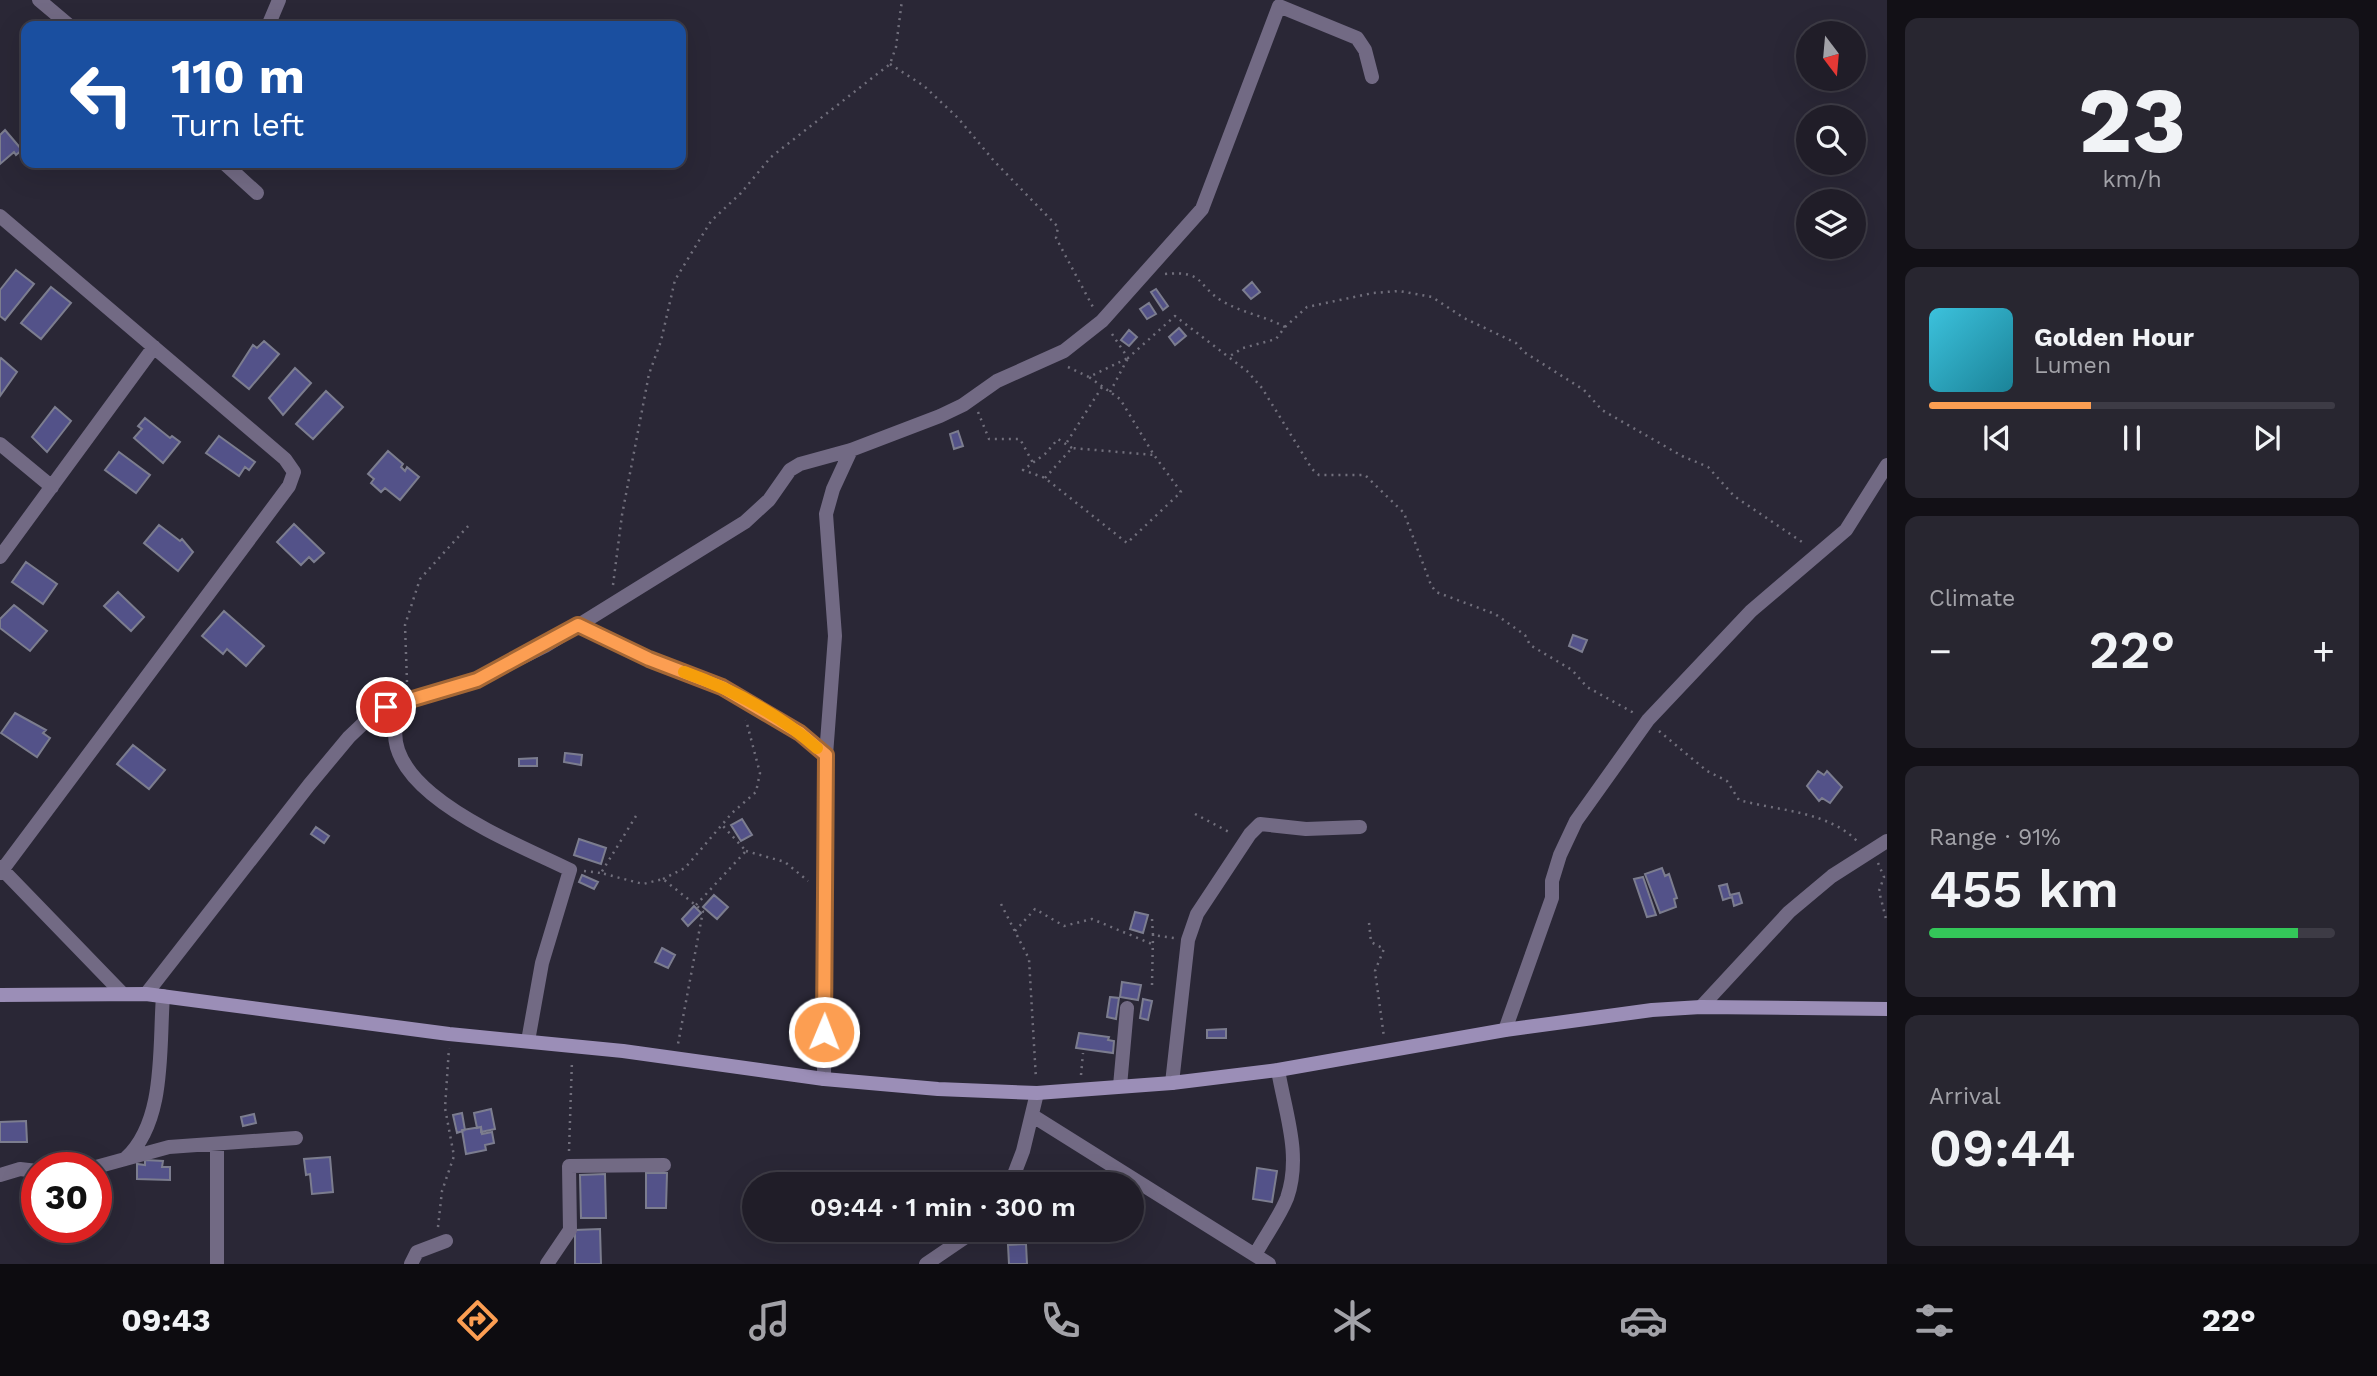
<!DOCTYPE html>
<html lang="en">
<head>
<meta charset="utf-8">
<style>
  :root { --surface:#201d28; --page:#282630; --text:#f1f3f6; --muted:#a2a2a8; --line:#3d3b45; --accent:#fc9e52 }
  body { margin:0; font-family:"Work Sans",sans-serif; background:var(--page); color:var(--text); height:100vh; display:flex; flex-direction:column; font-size:26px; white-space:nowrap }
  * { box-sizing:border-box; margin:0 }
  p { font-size:23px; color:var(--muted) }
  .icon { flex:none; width:38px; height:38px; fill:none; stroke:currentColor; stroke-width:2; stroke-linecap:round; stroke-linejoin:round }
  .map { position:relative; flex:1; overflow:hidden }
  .sheet { display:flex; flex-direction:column; gap:18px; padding:18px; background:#121016; width:490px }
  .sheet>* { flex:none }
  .hud { position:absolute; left:21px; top:21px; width:665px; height:147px; border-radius:14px; box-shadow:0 7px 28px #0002,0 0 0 2px var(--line); background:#1a4fa0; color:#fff; overflow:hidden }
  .needle { width:46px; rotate:164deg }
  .fabs { position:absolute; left:1796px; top:21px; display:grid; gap:14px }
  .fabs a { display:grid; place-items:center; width:70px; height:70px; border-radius:50%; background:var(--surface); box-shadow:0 7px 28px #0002,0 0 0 2px var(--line); font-size:35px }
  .speed { position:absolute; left:21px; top:1152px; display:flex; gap:14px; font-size:35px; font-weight:700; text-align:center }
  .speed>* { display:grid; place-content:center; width:91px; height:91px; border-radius:50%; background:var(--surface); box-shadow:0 7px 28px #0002,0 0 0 2px var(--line); line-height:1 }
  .speed .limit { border:10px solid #d22; background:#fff; color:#111 }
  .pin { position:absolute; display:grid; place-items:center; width:60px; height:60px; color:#fff; margin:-30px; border:4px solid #fff; border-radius:50%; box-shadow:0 2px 7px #0007 }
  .me { position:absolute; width:77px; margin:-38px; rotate:1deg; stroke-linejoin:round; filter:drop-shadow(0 0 5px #0008) }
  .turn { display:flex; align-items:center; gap:24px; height:147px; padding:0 35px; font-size:32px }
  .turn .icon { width:91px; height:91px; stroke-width:2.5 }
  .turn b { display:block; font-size:49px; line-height:60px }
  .big { font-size:52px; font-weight:600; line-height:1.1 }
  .sheet .tile { flex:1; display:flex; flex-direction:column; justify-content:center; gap:10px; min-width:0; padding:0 24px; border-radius:14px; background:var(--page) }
  .sheet .dial { align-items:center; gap:0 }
  .dial b { font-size:91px; line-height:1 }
  .song { display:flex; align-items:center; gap:21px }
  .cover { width:84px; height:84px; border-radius:10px; background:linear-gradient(135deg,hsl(190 70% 55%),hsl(190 70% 35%)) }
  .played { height:7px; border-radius:4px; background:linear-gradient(90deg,var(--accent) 40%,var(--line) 40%) }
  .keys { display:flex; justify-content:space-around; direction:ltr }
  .heat { display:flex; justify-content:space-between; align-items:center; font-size:38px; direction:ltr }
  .charge { height:10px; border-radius:5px; background:linear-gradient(90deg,#34c759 91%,var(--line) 0) }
  .trip { position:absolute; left:742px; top:1172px; width:402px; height:70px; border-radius:35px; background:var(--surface); box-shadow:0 7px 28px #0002,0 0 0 2px var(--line); font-weight:600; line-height:70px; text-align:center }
  .tab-bar { display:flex; height:112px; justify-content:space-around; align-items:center; background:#0d0c10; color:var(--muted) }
  .tab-bar .icon { width:49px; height:49px }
  .tab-bar .on { color:var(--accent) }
  .tab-bar b { font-size:32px; color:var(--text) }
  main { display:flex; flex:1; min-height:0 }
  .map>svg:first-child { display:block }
  .building { fill:#535289; stroke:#7c7d8f; stroke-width:2 }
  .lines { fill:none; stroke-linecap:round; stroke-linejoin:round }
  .path { stroke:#716f7c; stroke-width:2.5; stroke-dasharray:2 5; stroke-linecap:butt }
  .street { stroke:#726a84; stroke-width:14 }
  .secondary { stroke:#9b8eb7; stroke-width:14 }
  .route-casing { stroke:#a46735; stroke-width:18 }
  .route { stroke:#fc9e52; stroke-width:12 }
  .slow { stroke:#f59e0b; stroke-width:12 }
</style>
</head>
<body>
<main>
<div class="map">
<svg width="1887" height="1264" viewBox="0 0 1887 1264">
  <rect width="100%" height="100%" fill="#2a2736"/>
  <path class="building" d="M 5,130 L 22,150 L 16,155 L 14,152 L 0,164 L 0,135 Z
    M 16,270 L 34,284 L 5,320 L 0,316 L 0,290 Z
    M 1252,282 L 1260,292 L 1251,299 L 1243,290 Z
    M 51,287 L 71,303 L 41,339 L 21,323 Z
    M 1156,289 L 1168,306 L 1163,310 L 1151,292 Z
    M 1149,303 L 1156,314 L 1147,319 L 1140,309 Z
    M 1179,328 L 1186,336 L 1175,345 L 1169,337 Z
    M 1129,330 L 1137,337 L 1129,346 L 1121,340 Z
    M 264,341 L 279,354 L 249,389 L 233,376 L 253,345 L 257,348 Z
    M 1,358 L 17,372 L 0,396 L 0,360 Z
    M 295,368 L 311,383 L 283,415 L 269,398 Z
    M 326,391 L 343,407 L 313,439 L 296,424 Z
    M 55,407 L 71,421 L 47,452 L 32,437 Z
    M 145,418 L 170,438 L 172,436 L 180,442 L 163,463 L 134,438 L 142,429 L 138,426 Z
    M 958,431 L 963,446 L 954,449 L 950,434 Z
    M 219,436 L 255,462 L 249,470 L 245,467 L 239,476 L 206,453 Z
    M 388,451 L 403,464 L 401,467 L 405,471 L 407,467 L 419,477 L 400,500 L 385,488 L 381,492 L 371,483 L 374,479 L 368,474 Z
    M 119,452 L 150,475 L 136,493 L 105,470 Z
    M 294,524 L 324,553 L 314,562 L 309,557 L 301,565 L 277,542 Z
    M 159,525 L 180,541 L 182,539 L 193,552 L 178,571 L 144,543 Z
    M 26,562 L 57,584 L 43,604 L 12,582 Z
    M 118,592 L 144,617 L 131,631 L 104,606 Z
    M 14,605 L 47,631 L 30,651 L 0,628 L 0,619 Z
    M 224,611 L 264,646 L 246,666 L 227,649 L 223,654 L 202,636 Z
    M 1573,635 L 1587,640 L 1582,652 L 1569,646 Z
    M 15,713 L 46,730 L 43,733 L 50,738 L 37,757 L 1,733 Z
    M 133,745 L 165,770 L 149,789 L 117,764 Z
    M 565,753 L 582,755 L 581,765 L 564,762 Z
    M 537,758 L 537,766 L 519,766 L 519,759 Z
    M 1818,771 L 1824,775 L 1827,771 L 1842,787 L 1830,803 L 1822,798 L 1819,801 L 1807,786 Z
    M 742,819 L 752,835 L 741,841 L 731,825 Z
    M 316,827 L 329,836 L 324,843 L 311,834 Z
    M 579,839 L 606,848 L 601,864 L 574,855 Z
    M 1662,868 L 1665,876 L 1669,874 L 1677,898 L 1674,899 L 1676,907 L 1660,913 L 1645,874 Z
    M 582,875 L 598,882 L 594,889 L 579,882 Z
    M 1643,877 L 1656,915 L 1647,917 L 1634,879 Z
    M 1727,884 L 1730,895 L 1739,893 L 1742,903 L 1734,906 L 1732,897 L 1723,900 L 1719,886 Z
    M 714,895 L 728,907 L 717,919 L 703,907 Z
    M 694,906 L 701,913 L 688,926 L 682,919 Z
    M 1135,912 L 1148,915 L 1143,933 L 1130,929 Z
    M 662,948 L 675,955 L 668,968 L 655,962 Z
    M 1122,982 L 1141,985 L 1138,1000 L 1120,997 Z
    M 1110,997 L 1119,998 L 1116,1019 L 1107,1017 Z
    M 1143,999 L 1152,1001 L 1148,1020 L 1140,1018 Z
    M 1226,1029 L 1226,1038 L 1207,1038 L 1207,1030 Z
    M 1079,1033 L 1109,1037 L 1108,1040 L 1114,1041 L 1113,1053 L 1076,1048 Z
    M 491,1109 L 495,1129 L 481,1132 L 481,1127 L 477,1128 L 474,1113 Z
    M 462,1113 L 465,1130 L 457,1133 L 453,1115 Z
    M 254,1114 L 256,1123 L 243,1126 L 241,1117 Z
    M 26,1121 L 27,1142 L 0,1142 L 0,1122 Z
    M 481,1127 L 482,1134 L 492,1132 L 494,1143 L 485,1145 L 486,1150 L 466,1154 L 462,1130 Z
    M 330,1157 L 333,1192 L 312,1194 L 310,1174 L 306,1175 L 304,1159 Z
    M 145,1160 L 163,1161 L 162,1167 L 170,1167 L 170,1180 L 137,1179 L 137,1164 L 145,1165 Z
    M 1257,1168 L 1277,1171 L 1272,1202 L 1253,1199 Z
    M 646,1173 L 667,1173 L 666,1208 L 646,1208 Z
    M 605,1174 L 606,1218 L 581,1218 L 580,1175 Z
    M 600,1229 L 601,1264 L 575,1264 L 575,1230 Z
    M 1026,1244 L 1027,1264 L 1009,1264 L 1008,1245 Z"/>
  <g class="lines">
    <path class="path" d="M 890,64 L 924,86 L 958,118 L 994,161 L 1058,227 L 1056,238 L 1094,309
      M 1165,274 C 1205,270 1197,286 1222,301 C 1242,313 1265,316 1285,327 L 1276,339 L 1243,348 L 1230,356
      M 1285,327 L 1307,307 L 1373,293 L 1399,291 L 1432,297 L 1464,318 L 1516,343 L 1524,352 L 1584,390 L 1602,410 L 1682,456 L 1708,467 L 1734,496 L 1805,544
      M 1112,334 L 1128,358 L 1175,316 L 1247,371 L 1262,388 L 1312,469 L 1319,475 L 1365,475 L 1404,513 L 1431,585 L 1436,592 L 1495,614 L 1525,635 L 1530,645 L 1572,670 L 1587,687 L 1634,713
      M 1068,367 L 1089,377 L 1128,358
      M 1110,392 L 1128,358
      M 978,412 L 989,439 L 1020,439 L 1033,463
      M 1067,442 L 1102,387
      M 1072,448 L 1058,439 L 1045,454 L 1023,470 L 1045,478 L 1127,543 L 1181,492 L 1154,455 L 1120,399 L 1089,377
      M 1045,478 L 1072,448 L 1154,455
      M 613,585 L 622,515 L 649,374 L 661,341 L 675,280 L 711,221 L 741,193 L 771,157 L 890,64 L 896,47 L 902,0
      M 407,682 L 405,625 L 420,579 L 470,524
      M 1659,731 L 1707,771 L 1727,781 L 1739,800 C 1779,811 1827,811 1857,841
      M 1195,814 L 1231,833
      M 636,816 L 601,873 L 643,884 L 663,879 L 703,911 L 678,1044
      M 746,851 L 785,862 L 808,881
      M 1878,863 L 1884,877 L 1879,891 L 1887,923
      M 584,871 L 601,873
      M 663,879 L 685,868 L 732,813 L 756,792 L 760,773 L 746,720
      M 1001,904 L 1029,959 L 1036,1079
      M 696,905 L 746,851 L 723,826
      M 1152,919 L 1153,935 L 1174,938
      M 1369,923 L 1371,942 L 1384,949 L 1375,971 L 1384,1037
      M 1015,931 L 1035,909 L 1064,926 L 1092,919 L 1152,944
      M 1152,985 L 1153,935
      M 1081,1075 L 1083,1053
      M 569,1151 L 572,1060
      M 438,1227 L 442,1191 L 454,1156 L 445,1108 L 449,1048"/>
    <path class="street" d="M 39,0 L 70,26
      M 268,26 L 279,0
      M 224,163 L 257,193
      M 0,216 L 285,459 L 294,472 L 289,486 L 0,873
      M 0,444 L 52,487
      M 0,557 L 154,347
      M 578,626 L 649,659 L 721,687 L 800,733 L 826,755
      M 406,700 C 352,783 515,842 570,870 L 542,963 L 528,1041
      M 0,867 L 121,992
      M 146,994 L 309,785 L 349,737 L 370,717 L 406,700 L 477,680 L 545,646 L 745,522 L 769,500 L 790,470 L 800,464 L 851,450 L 940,416 L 963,405 L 997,381 L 1064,351 L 1102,321 L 1202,209 L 1279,6 L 1357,38 L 1365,50 L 1372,77
      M 1701,1007 L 1789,912 L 1832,876 L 1887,841
      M 1505,1030 L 1552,898 L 1552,881 L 1560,855 L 1576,821 L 1648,720 L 1751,611 L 1846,530 L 1887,465
      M 824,1079 L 826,755 L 835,636 L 826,514 L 833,489 L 851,450
      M 1172,1083 L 1188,940 L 1197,914 L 1250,834 L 1260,824 L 1306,829 L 1360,827
      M 1120,1086 L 1127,1008
      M 1033,1116 L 1269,1264
      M 126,1158 C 166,1121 159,1047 163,996
      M 96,1167 L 169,1147 L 296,1138
      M 0,1175 L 20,1169 L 37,1171
      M 1010,1185 L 1023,1151 L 1037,1093
      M 1255,1255 C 1265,1236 1279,1218 1287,1198 C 1302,1155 1285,1112 1278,1070
      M 217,1264 L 217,1145
      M 411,1264 L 417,1252 L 446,1241
      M 547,1264 L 570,1230 L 569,1166 L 664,1165
      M 926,1264 L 976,1230"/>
    <path class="secondary" d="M 0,995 L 146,994 L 449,1034 L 623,1051 L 824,1079 L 938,1089 L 1037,1093 L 1172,1083 L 1278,1070 L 1505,1030 L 1652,1010 L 1701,1007 L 1887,1009"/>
  </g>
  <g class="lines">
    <g class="route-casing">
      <path id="route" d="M 386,707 L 477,680 L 578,625 L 649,659 L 722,687 L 800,733 L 826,755 L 824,1032"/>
    </g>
    <use href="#route" class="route"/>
    <path class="slow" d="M 684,672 C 731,689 780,715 817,748"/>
  </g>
</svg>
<div class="fabs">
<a><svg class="needle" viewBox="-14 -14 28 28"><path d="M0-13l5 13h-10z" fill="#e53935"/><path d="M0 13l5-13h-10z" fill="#a2a2a8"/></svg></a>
<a><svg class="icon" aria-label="search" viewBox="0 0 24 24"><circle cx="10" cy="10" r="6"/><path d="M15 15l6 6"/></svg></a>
<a><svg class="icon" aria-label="layers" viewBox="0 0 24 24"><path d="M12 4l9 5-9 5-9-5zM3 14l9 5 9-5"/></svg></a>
</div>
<div class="speed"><div class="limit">30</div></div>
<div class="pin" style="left:386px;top:707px;background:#d93025"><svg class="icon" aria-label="arrive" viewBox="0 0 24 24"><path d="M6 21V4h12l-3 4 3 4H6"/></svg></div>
<svg class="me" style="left:824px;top:1032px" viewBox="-20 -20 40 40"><circle r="17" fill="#fc9e52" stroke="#fff" stroke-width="3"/><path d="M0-11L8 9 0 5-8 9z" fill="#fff"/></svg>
<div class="trip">09:44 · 1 min · 300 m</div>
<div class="hud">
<div class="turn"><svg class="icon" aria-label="left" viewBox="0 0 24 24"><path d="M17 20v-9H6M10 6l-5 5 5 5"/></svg><div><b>110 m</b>Turn left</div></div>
</div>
</div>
<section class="sheet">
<div class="tile dial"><b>23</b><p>km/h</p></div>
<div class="tile">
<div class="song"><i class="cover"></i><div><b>Golden Hour</b><p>Lumen</p></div></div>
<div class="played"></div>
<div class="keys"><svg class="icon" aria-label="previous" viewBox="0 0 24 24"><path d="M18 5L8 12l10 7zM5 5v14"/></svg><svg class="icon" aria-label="pause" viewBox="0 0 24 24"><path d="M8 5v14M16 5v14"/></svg><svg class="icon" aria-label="next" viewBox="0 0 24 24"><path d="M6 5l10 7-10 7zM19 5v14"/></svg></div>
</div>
<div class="tile"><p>Climate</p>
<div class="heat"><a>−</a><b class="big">22°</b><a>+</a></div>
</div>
<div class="tile"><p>Range · 91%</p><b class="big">455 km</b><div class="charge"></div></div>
<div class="tile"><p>Arrival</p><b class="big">09:44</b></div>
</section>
</main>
<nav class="tab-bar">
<b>09:43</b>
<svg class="icon on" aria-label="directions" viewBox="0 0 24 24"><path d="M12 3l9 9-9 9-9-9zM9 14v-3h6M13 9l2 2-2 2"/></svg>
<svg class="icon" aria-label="music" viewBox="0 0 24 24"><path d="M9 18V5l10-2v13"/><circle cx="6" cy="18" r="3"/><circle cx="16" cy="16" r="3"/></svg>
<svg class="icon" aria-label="phone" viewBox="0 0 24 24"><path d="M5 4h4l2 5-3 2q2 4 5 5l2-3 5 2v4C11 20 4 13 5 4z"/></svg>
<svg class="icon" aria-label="climate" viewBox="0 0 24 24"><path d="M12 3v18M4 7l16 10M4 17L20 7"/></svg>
<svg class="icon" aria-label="car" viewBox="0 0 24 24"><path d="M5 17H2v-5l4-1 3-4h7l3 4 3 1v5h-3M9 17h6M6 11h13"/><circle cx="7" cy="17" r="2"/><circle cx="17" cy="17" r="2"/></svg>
<svg class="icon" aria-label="filters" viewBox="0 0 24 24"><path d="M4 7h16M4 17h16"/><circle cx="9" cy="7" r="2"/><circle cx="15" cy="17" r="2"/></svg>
<b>22°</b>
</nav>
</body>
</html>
